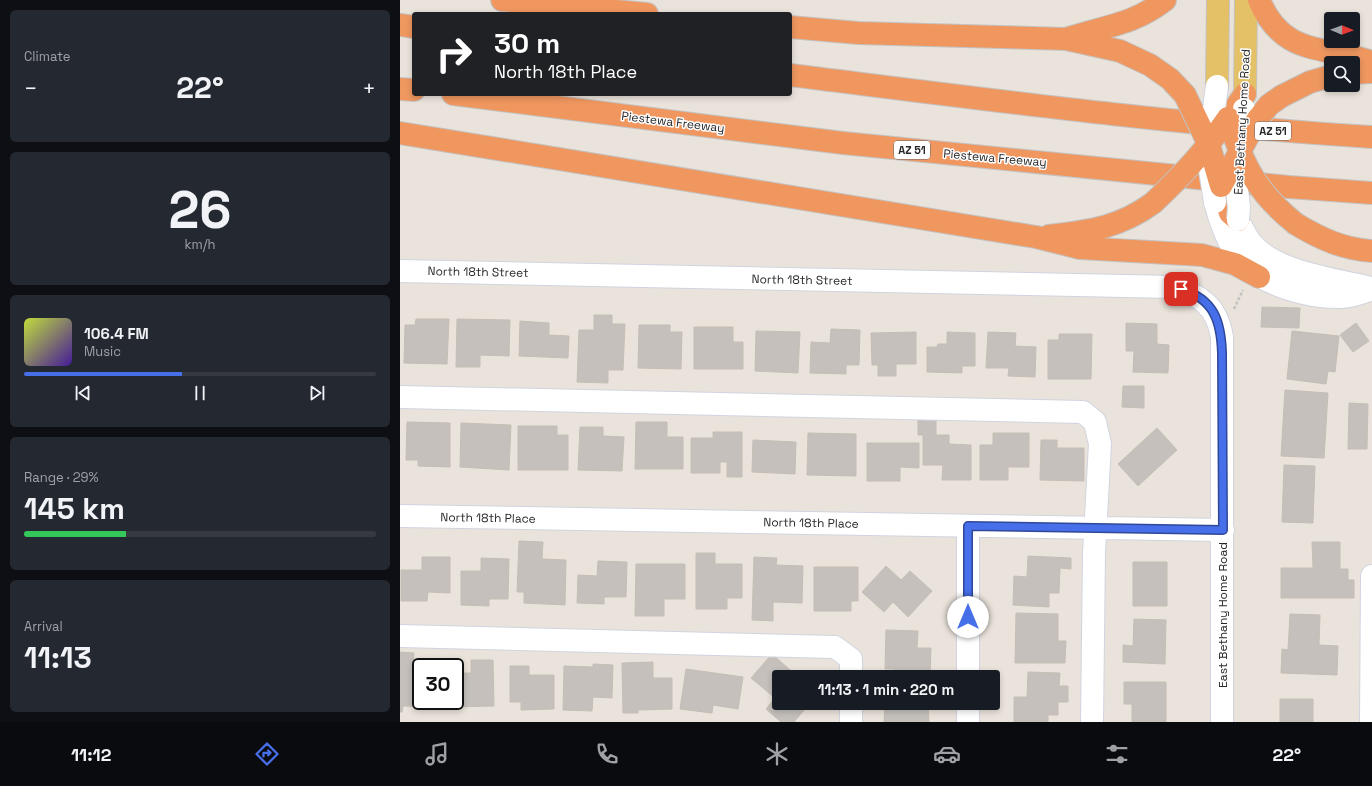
<!DOCTYPE html>
<html lang="en">
<head>
<meta charset="utf-8">
<style>
  :root { --surface:#171b24; --page:#242831; --text:#f1f3f6; --muted:#9ea1a6; --line:#363941; --accent:#486fea }
  body { margin:0; font-family:"Space Grotesk",sans-serif; background:var(--page); color:var(--text); height:100vh; display:flex; flex-direction:column; font-size:15px; white-space:nowrap }
  * { box-sizing:border-box; margin:0 }
  p { font-size:13px; color:var(--muted) }
  .icon { flex:none; width:22px; height:22px; fill:none; stroke:currentColor; stroke-width:2; stroke-linecap:round; stroke-linejoin:round }
  .map { position:relative; flex:1; overflow:hidden }
  .panel { display:flex; flex-direction:column; gap:10px; padding:10px; background:#0d0f14; width:400px }
  .panel>* { flex:none }
  .hud { position:absolute; left:12px; top:12px; width:380px; height:84px; border-radius:4px; box-shadow:0 2px 6px #0003; background:#202124; color:#fff; overflow:hidden }
  .needle { width:26px; rotate:91deg }
  .fabs { position:absolute; left:924px; top:12px; display:grid; gap:8px }
  .fabs a { display:grid; place-items:center; width:36px; height:36px; border-radius:4px; background:var(--surface); box-shadow:0 2px 6px #0003; font-size:20px }
  .speed { position:absolute; left:12px; top:658px; display:flex; gap:8px; font-size:20px; font-weight:700; text-align:center }
  .speed>* { display:grid; place-content:center; width:52px; height:52px; border-radius:50%; background:var(--surface); box-shadow:0 2px 6px #0003; line-height:1 }
  .speed .limit { border:2px solid #111; border-radius:6px; background:#fff; color:#111 }
  .pin { position:absolute; display:grid; place-items:center; width:34px; height:34px; color:#fff; margin:-17px; border-radius:8px; box-shadow:0 2px 6px #0006 }
  .me { position:absolute; width:44px; margin:-22px; rotate:0deg; stroke-linejoin:round; filter:drop-shadow(0 0 3px #0008) }
  .turn { display:flex; align-items:center; gap:14px; height:84px; padding:0 16px; font-size:18px }
  .turn .icon { width:52px; height:52px; stroke-width:2.5 }
  .turn b { display:block; font-size:28px; line-height:34px }
  .big { font-size:30px; font-weight:700; line-height:1.1 }
  .panel .widget { flex:1; display:flex; flex-direction:column; justify-content:center; gap:6px; min-width:0; padding:0 14px; border-radius:6px; background:var(--page) }
  .panel .dial { align-items:center; gap:0 }
  .dial b { font-size:52px; line-height:1 }
  .song { display:flex; align-items:center; gap:12px }
  .cover { width:48px; height:48px; border-radius:6px; background:linear-gradient(135deg,hsl(70 70% 55%),hsl(260 70% 35%)) }
  .played { height:4px; border-radius:2px; background:linear-gradient(90deg,var(--accent) 45%,var(--line) 45%) }
  .keys { display:flex; justify-content:space-around; direction:ltr }
  .heat { display:flex; justify-content:space-between; align-items:center; font-size:22px; direction:ltr }
  .charge { height:6px; border-radius:3px; background:linear-gradient(90deg,#34c759 29%,var(--line) 0) }
  .trip { position:absolute; left:372px; top:670px; width:228px; height:40px; border-radius:4px; background:var(--surface); box-shadow:0 2px 6px #0003; font-weight:700; line-height:40px; text-align:center }
  .menu { display:flex; height:64px; justify-content:space-around; align-items:center; background:#090b0e; color:var(--muted) }
  .menu .icon { width:28px; height:28px }
  .menu .current { color:var(--accent) }
  .menu b { font-size:18px; color:var(--text) }
  main { display:flex; flex:1; min-height:0 }
  .map>svg:first-child { display:block }
  .building { fill:#c5c0bb; stroke:#c5beb5 }
  .lines { fill:none; stroke-linecap:round; stroke-linejoin:round }
  .minor-casing { stroke:#d1d4e0; stroke-width:24 }
  .major-casing { stroke:#c3c3c3; stroke-width:24 }
  .highway-casing { stroke:#c3c3c3; stroke-width:24 }
  .path { stroke:#c3c3c3; stroke-width:2.5; stroke-dasharray:3 2; stroke-linecap:butt }
  .minor { stroke:#fff; stroke-width:22 }
  .major { stroke:#e4c066; stroke-width:22 }
  .highway { stroke:#f09760; stroke-width:22 }
  .minor-bridge-casing { stroke:#d1d4e0; stroke-width:24; stroke-linecap:butt }
  .highway-bridge-casing { stroke:#c3c3c3; stroke-width:24; stroke-linecap:butt }
  .minor-bridge { stroke:#fff; stroke-width:22 }
  .highway-bridge { stroke:#f09760; stroke-width:22 }
  .route-casing { stroke:#2f4898; stroke-width:10 }
  .route { stroke:#486fea; stroke-width:7 }
  .labels { text-anchor:middle; dominant-baseline:central; stroke-width:3; stroke-linejoin:round; paint-order:stroke }
  .shield { fill:#fff; stroke:#686868; stroke-width:1 }
  .shield-label { font-size:11px; font-weight:bold; fill:#282828 }
  .street-label { font-size:12px; fill:#282828; stroke:#fff }
</style>
</head>
<body>
<main>
<section class="panel">
<div class="widget"><p>Climate</p>
<div class="heat"><a>−</a><b class="big">22°</b><a>+</a></div>
</div>
<div class="widget dial"><b>26</b><p>km/h</p></div>
<div class="widget">
<div class="song"><i class="cover"></i><div><b>106.4 FM</b><p>Music</p></div></div>
<div class="played"></div>
<div class="keys"><svg class="icon" aria-label="previous" viewBox="0 0 24 24"><path d="M18 5L8 12l10 7zM5 5v14"/></svg><svg class="icon" aria-label="pause" viewBox="0 0 24 24"><path d="M8 5v14M16 5v14"/></svg><svg class="icon" aria-label="next" viewBox="0 0 24 24"><path d="M6 5l10 7-10 7zM19 5v14"/></svg></div>
</div>
<div class="widget"><p>Range · 29%</p><b class="big">145 km</b><div class="charge"></div></div>
<div class="widget"><p>Arrival</p><b class="big">11:13</b></div>
</section>
<div class="map">
<svg width="972" height="722" viewBox="0 0 972 722">
  <rect width="100%" height="100%" fill="#eae3db"/>
  <path class="building" d="M 862,307 L 900,308 L 899,328 L 861,327 Z
    M 194,315 L 212,315 L 212,324 L 225,324 L 223,370 L 208,370 L 208,383 L 177,382 L 179,330 L 194,330 Z
    M 16,319 L 49,319 L 47,364 L 4,363 L 5,325 L 15,325 Z
    M 57,319 L 110,320 L 109,356 L 80,355 L 80,367 L 56,367 Z
    M 120,321 L 149,323 L 149,335 L 169,336 L 168,358 L 119,356 Z
    M 726,323 L 757,324 L 757,344 L 769,345 L 768,373 L 733,372 L 734,351 L 726,351 Z
    M 956,323 L 969,341 L 953,352 L 940,335 Z
    M 239,325 L 270,325 L 270,332 L 282,332 L 281,369 L 238,368 Z
    M 294,327 L 333,327 L 333,342 L 343,342 L 343,369 L 294,369 Z
    M 431,329 L 460,330 L 459,365 L 446,365 L 446,374 L 410,373 L 411,342 L 430,343 Z
    M 356,331 L 400,332 L 398,373 L 355,371 Z
    M 892,331 L 939,336 L 935,372 L 928,371 L 926,384 L 887,379 Z
    M 516,332 L 516,364 L 496,364 L 496,376 L 478,376 L 478,365 L 472,365 L 471,333 Z
    M 547,332 L 575,333 L 575,366 L 562,366 L 562,373 L 527,372 L 527,347 L 537,347 L 538,344 L 547,344 Z
    M 588,332 L 616,333 L 615,346 L 636,347 L 635,377 L 608,376 L 609,368 L 586,368 Z
    M 659,334 L 692,334 L 691,379 L 648,379 L 648,340 L 659,340 Z
    M 723,386 L 744,386 L 744,408 L 722,407 Z
    M 885,390 L 928,393 L 924,458 L 881,456 Z
    M 949,403 L 968,404 L 967,449 L 948,449 Z
    M 518,414 L 536,414 L 536,435 L 549,435 L 549,444 L 571,445 L 571,480 L 542,480 L 543,465 L 523,465 L 523,435 L 518,435 Z
    M 7,422 L 50,423 L 50,467 L 18,466 L 18,460 L 6,460 Z
    M 236,422 L 267,422 L 267,437 L 283,437 L 283,469 L 235,469 Z
    M 61,423 L 111,425 L 109,470 L 60,467 Z
    M 118,426 L 157,426 L 157,435 L 168,435 L 168,470 L 118,470 Z
    M 180,427 L 203,427 L 203,436 L 224,437 L 222,471 L 178,470 Z
    M 757,428 L 777,450 L 738,486 L 718,464 Z
    M 313,432 L 342,432 L 342,477 L 327,477 L 327,462 L 320,462 L 320,473 L 291,473 L 291,438 L 313,438 Z
    M 408,433 L 456,434 L 456,476 L 407,475 Z
    M 593,433 L 629,433 L 629,467 L 608,467 L 608,480 L 580,480 L 580,445 L 593,445 Z
    M 353,440 L 396,442 L 395,474 L 352,472 Z
    M 641,440 L 657,440 L 657,448 L 684,448 L 684,481 L 640,480 Z
    M 467,443 L 519,443 L 519,468 L 500,467 L 500,481 L 467,481 Z
    M 884,465 L 915,466 L 913,523 L 882,522 Z
    M 119,541 L 143,542 L 142,559 L 166,560 L 165,605 L 124,603 L 124,592 L 117,592 Z
    M 912,542 L 940,542 L 940,569 L 948,569 L 948,580 L 954,580 L 954,598 L 881,598 L 881,568 L 913,568 Z
    M 296,553 L 315,553 L 315,564 L 342,564 L 342,598 L 327,598 L 327,609 L 296,609 Z
    M 628,556 L 671,558 L 671,569 L 660,568 L 659,593 L 649,593 L 649,607 L 613,605 L 614,576 L 627,577 Z
    M 22,557 L 50,557 L 50,593 L 28,592 L 27,601 L 1,601 L 1,570 L 22,570 Z
    M 354,557 L 377,558 L 376,565 L 403,566 L 402,603 L 373,602 L 373,621 L 352,620 Z
    M 81,558 L 109,559 L 108,599 L 89,599 L 89,606 L 61,605 L 61,571 L 81,571 Z
    M 198,561 L 227,562 L 226,597 L 204,597 L 204,604 L 177,603 L 178,575 L 197,576 Z
    M 733,562 L 767,562 L 767,606 L 733,606 Z
    M 236,564 L 285,564 L 285,599 L 264,599 L 264,616 L 235,616 Z
    M 486,566 L 501,580 L 510,571 L 532,591 L 508,617 L 493,602 L 484,612 L 462,592 Z
    M 414,567 L 458,567 L 458,601 L 451,601 L 451,611 L 414,611 Z
    M 616,613 L 658,614 L 658,641 L 666,641 L 665,663 L 615,663 Z
    M 890,614 L 920,615 L 919,645 L 938,646 L 937,675 L 881,673 L 882,649 L 888,650 Z
    M 734,619 L 766,620 L 765,664 L 723,662 L 723,645 L 733,646 Z
    M 486,630 L 518,631 L 517,648 L 531,648 L 530,677 L 495,677 L 495,669 L 485,669 Z
    M 0,652 L 14,653 L 13,662 L 38,663 L 38,667 L 21,667 L 21,701 L 37,701 L 37,707 L 3,706 L 2,712 L 0,712 Z
    M 372,654 L 398,677 L 379,677 L 379,703 L 410,703 L 394,722 L 381,722 L 366,709 L 375,698 L 351,678 Z
    M 71,660 L 93,660 L 94,706 L 51,707 L 51,701 L 55,701 L 55,673 L 71,673 Z
    M 253,662 L 253,678 L 272,678 L 272,709 L 238,710 L 238,713 L 223,713 L 222,663 Z
    M 193,664 L 213,665 L 212,698 L 193,697 L 192,711 L 163,710 L 164,666 L 193,667 Z
    M 110,666 L 129,666 L 129,675 L 154,675 L 154,709 L 121,710 L 121,702 L 110,702 Z
    M 286,669 L 343,677 L 338,709 L 313,705 L 312,713 L 280,709 Z
    M 628,672 L 660,673 L 659,686 L 668,686 L 668,702 L 658,702 L 658,715 L 648,715 L 648,722 L 614,722 L 614,697 L 627,697 Z
    M 724,682 L 766,682 L 766,722 L 732,722 L 732,704 L 724,704 Z
    M 880,699 L 913,699 L 913,722 L 880,722 Z
    M 485,703 L 528,703 L 529,722 L 484,722 Z"/>
  <g class="lines">
    <g class="minor-casing">
      <path id="minor" d="M 815,202 C 820,221 827,242 839,258 C 858,285 911,298 942,297 C 952,297 963,292 972,289
        M 838,220 C 842,228 846,237 852,244 C 877,273 935,279 971,288
        M 0,271 L 773,287 C 801,295 817,307 822,337 L 822,722
        M 0,397 L 683,412 L 695,422 L 700,444 L 694,553 L 692,722
        M 0,516 L 823,530
        M 0,636 L 435,647 L 451,659 L 451,677
        M 568,677 L 568,526
        M 451,722 L 451,703
        M 568,722 L 568,703
        M 971,722 L 972,576"/>
    </g>
    <g class="major-casing">
      <path id="major" d="M 817,86 L 818,0
        M 845,94 L 846,0"/>
    </g>
    <g class="highway-casing">
      <path id="highway" d="M 102,0 L 247,14
        M 859,0 C 883,57 923,45 972,62
        M 0,25 L 14,27
        M 390,27 L 458,33 L 666,39 L 720,51 L 750,65 L 770,79 L 785,95
        M 669,38 C 705,26 733,25 765,0
        M 953,73 L 972,72
        M 390,75 C 583,99 777,125 972,137
        M 0,89 L 14,90
        M 53,94 L 443,143 L 889,187 L 972,193
        M 882,96 L 910,82 L 931,76
        M 828,118 L 845,94
        M 0,133 L 636,237 L 680,248 L 802,255 L 835,264 L 859,277
        M 821,186 L 830,213 L 838,220
        M 896,224 C 921,239 943,249 972,251
        M 649,236 C 689,231 719,228 753,203"/>
    </g>
    <path class="path" d="M 834,309 L 843,290"/>
    <use href="#minor" class="minor"/>
    <use href="#major" class="major"/>
    <use href="#highway" class="highway"/>
    <g class="minor-bridge-casing">
      <path id="minor-bridge" d="M 815,202 L 809,163 L 809,145 L 817,86
        M 838,220 L 839,207 L 837,190 L 844,109"/>
    </g>
    <g class="highway-bridge-casing">
      <path id="highway-bridge" d="M 785,95 L 809,145 L 821,186
        M 828,118 C 843,165 857,193 896,224
        M 821,186 L 857,120 L 869,105 L 882,96
        M 753,203 C 781,177 806,150 828,118"/>
    </g>
    <use href="#minor-bridge" class="minor-bridge"/>
    <use href="#highway-bridge" class="highway-bridge"/>
  </g>
  <g class="lines">
    <g class="route-casing">
      <path id="route" d="M 568,617 L 568,526 L 823,530 L 822,353 C 821,321 814,299 781,289"/>
    </g>
    <use href="#route" class="route"/>
  </g>
  <g class="labels">
    <g class="shield">
      <rect x="855" y="122" width="36" height="18" rx="3"/>
      <rect x="494" y="141" width="36" height="18" rx="3"/>
    </g>
    <g class="shield-label">
      <text x="873" y="131">AZ 51</text>
      <text x="512" y="150">AZ 51</text>
    </g>
    <g class="street-label">
      <text transform="translate(273 122) rotate(7)">Piestewa Freeway</text>
      <text transform="translate(842 122) rotate(-87)">East Bethany Home Road</text>
      <text transform="translate(595 158) rotate(5)">Piestewa Freeway</text>
      <text transform="translate(78 272) rotate(1)">North 18th Street</text>
      <text transform="translate(402 280) rotate(1)">North 18th Street</text>
      <text transform="translate(88 518) rotate(1)">North 18th Place</text>
      <text transform="translate(411 523) rotate(1)">North 18th Place</text>
      <text transform="translate(823 615) rotate(-90)">East Bethany Home Road</text>
    </g>
  </g>
</svg>
<div class="fabs">
<a><svg class="needle" viewBox="-14 -14 28 28"><path d="M0-13l5 13h-10z" fill="#e53935"/><path d="M0 13l5-13h-10z" fill="#9ea1a6"/></svg></a>
<a><svg class="icon" aria-label="search" viewBox="0 0 24 24"><circle cx="10" cy="10" r="6"/><path d="M15 15l6 6"/></svg></a>
</div>
<div class="speed"><div class="limit">30</div></div>
<div class="pin" style="left:781px;top:289px;background:#d93025"><svg class="icon" aria-label="arrive" viewBox="0 0 24 24"><path d="M6 21V4h12l-3 4 3 4H6"/></svg></div>
<svg class="me" style="left:568px;top:617px" viewBox="-20 -20 40 40"><circle r="19" fill="#fff"/><path d="M0-13L10 11 0 6-10 11z" fill="#486fea"/></svg>
<div class="trip">11:13 · 1 min · 220 m</div>
<div class="hud">
<div class="turn"><svg class="icon" aria-label="right" viewBox="0 0 24 24"><path d="M7 20v-9h11M14 6l5 5-5 5"/></svg><div><b>30 m</b>North 18th Place</div></div>
</div>
</div>
</main>
<nav class="menu">
<b>11:12</b>
<svg class="icon current" aria-label="directions" viewBox="0 0 24 24"><path d="M12 3l9 9-9 9-9-9zM9 14v-3h6M13 9l2 2-2 2"/></svg>
<svg class="icon" aria-label="music" viewBox="0 0 24 24"><path d="M9 18V5l10-2v13"/><circle cx="6" cy="18" r="3"/><circle cx="16" cy="16" r="3"/></svg>
<svg class="icon" aria-label="phone" viewBox="0 0 24 24"><path d="M5 4h4l2 5-3 2q2 4 5 5l2-3 5 2v4C11 20 4 13 5 4z"/></svg>
<svg class="icon" aria-label="climate" viewBox="0 0 24 24"><path d="M12 3v18M4 7l16 10M4 17L20 7"/></svg>
<svg class="icon" aria-label="car" viewBox="0 0 24 24"><path d="M5 17H2v-5l4-1 3-4h7l3 4 3 1v5h-3M9 17h6M6 11h13"/><circle cx="7" cy="17" r="2"/><circle cx="17" cy="17" r="2"/></svg>
<svg class="icon" aria-label="filters" viewBox="0 0 24 24"><path d="M4 7h16M4 17h16"/><circle cx="9" cy="7" r="2"/><circle cx="15" cy="17" r="2"/></svg>
<b>22°</b>
</nav>
</body>
</html>
